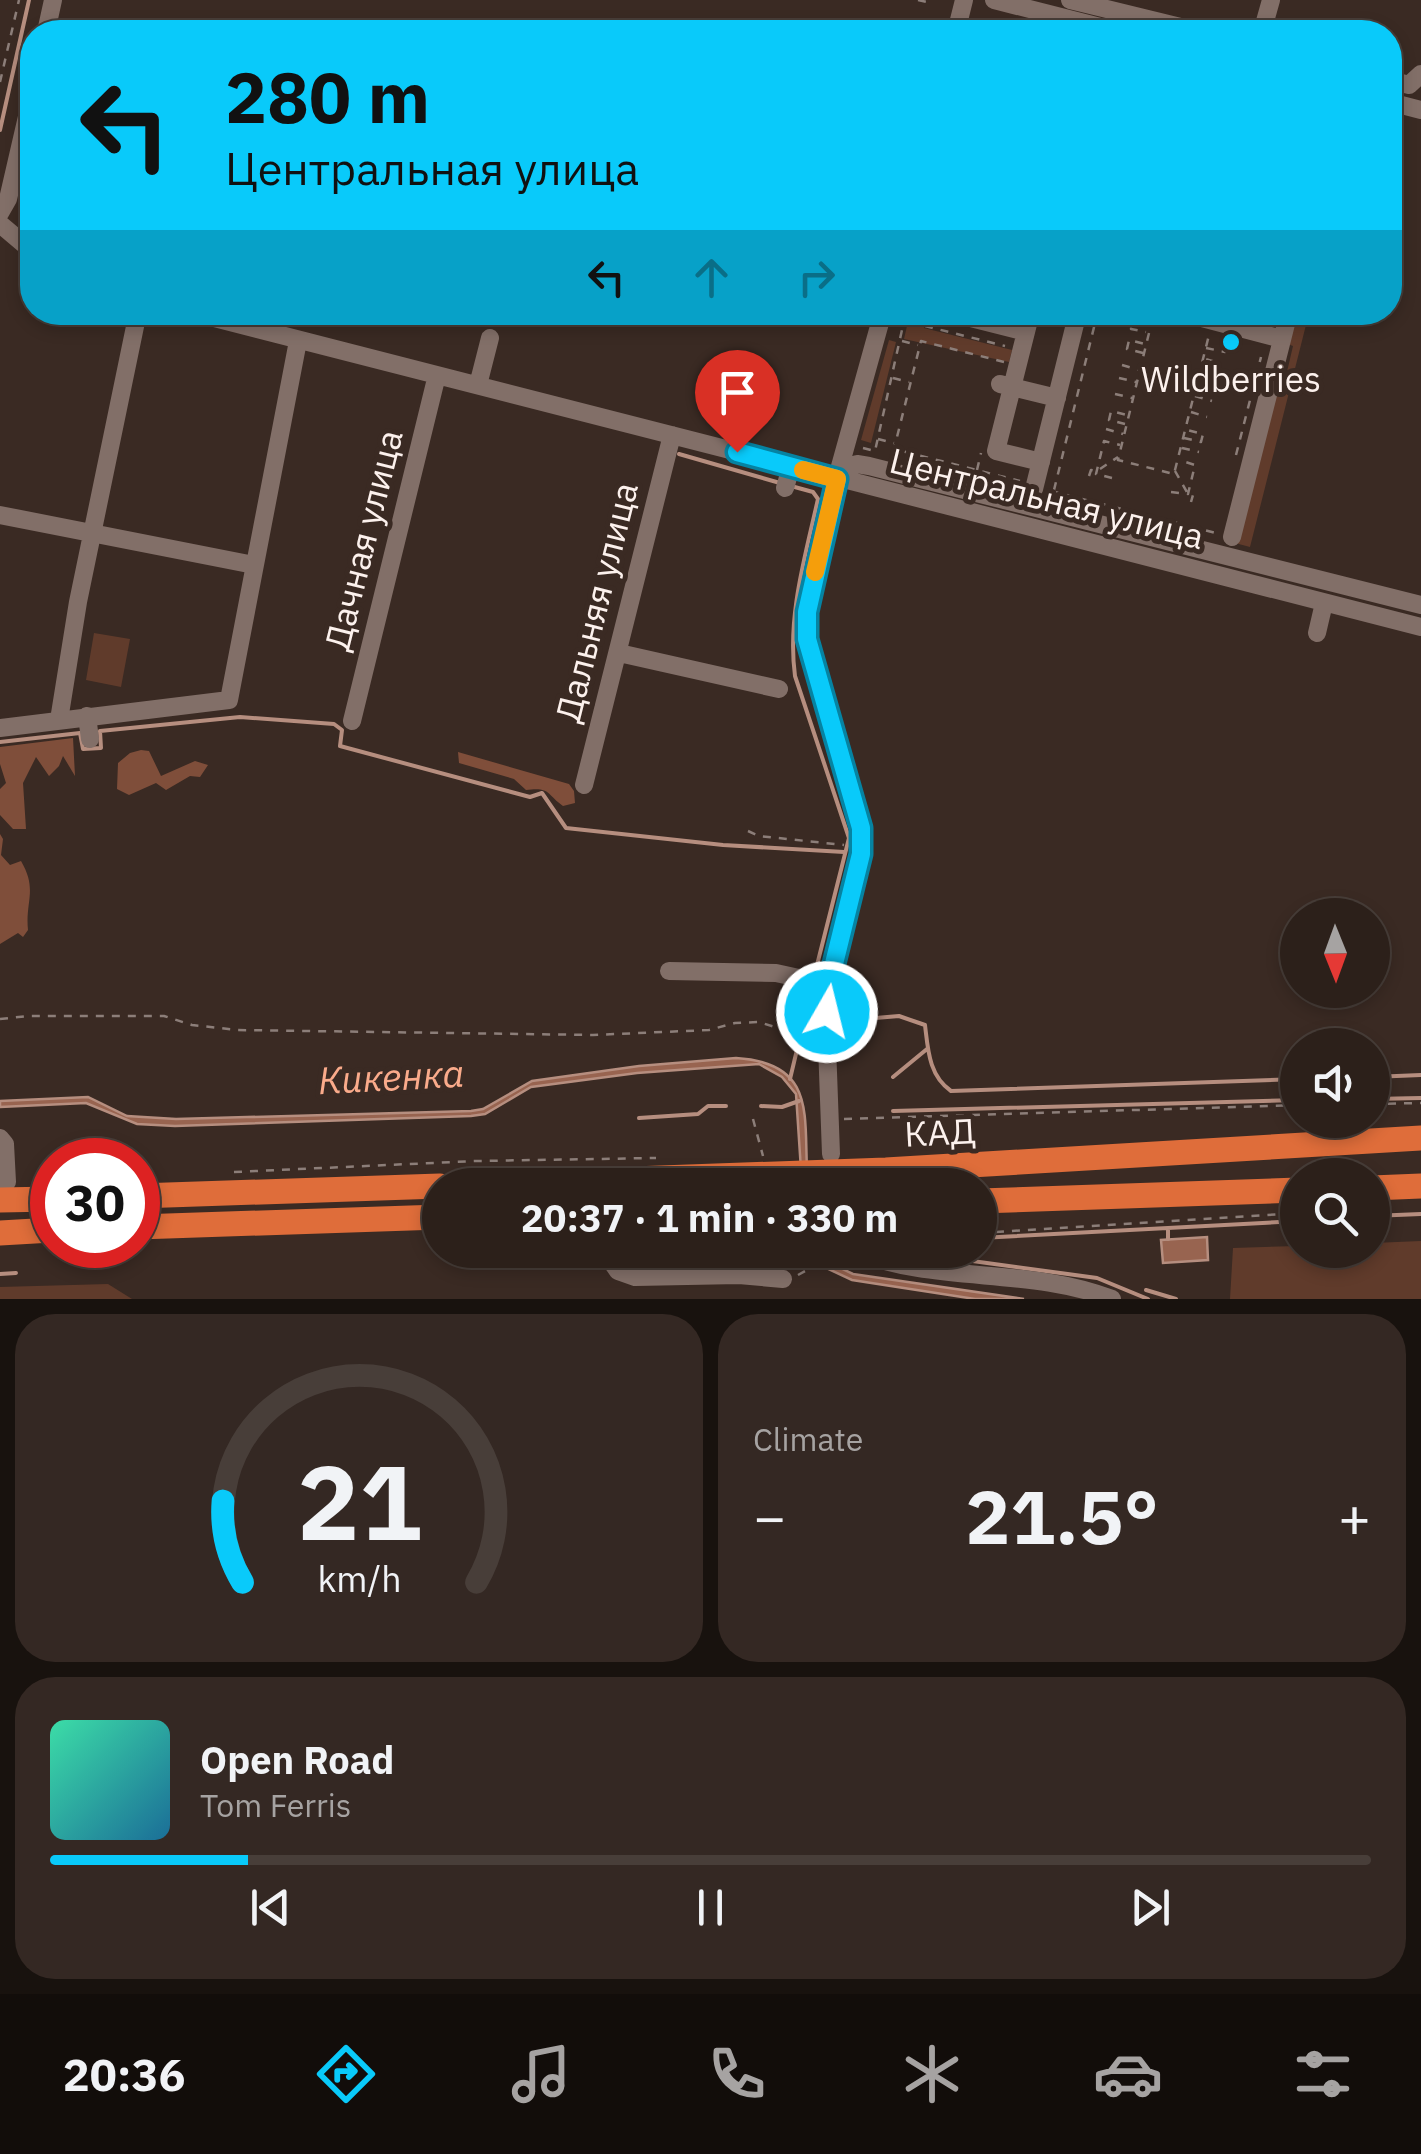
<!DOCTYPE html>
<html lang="en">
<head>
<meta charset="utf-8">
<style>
  :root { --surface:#2c201a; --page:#342823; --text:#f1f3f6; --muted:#a6a3a2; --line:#483e39; --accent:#09cafa }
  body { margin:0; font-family:"IBM Plex Sans",sans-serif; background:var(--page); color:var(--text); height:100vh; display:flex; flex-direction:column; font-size:38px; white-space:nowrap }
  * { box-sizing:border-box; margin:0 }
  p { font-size:32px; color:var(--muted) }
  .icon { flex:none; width:55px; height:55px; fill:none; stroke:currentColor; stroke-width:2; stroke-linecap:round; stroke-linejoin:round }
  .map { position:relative; height:1299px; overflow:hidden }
  .side { display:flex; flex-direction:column; gap:15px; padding:15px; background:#18120e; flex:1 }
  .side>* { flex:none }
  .top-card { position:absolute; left:20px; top:20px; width:1382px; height:305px; border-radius:40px; box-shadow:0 5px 15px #0003,0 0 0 2px var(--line); background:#09cafa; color:#111; overflow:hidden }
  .needle { width:65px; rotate:179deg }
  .buttons { position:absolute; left:1280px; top:898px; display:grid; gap:20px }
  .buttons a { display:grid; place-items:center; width:110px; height:110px; border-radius:50%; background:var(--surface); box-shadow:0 5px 15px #0003,0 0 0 2px var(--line); font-size:50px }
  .speed { position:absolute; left:30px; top:1138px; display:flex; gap:20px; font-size:50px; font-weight:700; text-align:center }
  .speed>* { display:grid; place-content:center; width:130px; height:130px; border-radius:50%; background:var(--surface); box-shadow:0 5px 15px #0003,0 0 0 2px var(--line); line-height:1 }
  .speed .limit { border:15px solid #d22; background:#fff; color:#111 }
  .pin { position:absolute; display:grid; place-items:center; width:85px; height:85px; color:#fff; margin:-102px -42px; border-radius:50% 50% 50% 0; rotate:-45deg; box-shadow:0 0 10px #0007 }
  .pin .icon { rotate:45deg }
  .me { position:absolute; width:110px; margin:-55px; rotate:8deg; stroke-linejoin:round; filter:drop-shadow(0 0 8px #0008) }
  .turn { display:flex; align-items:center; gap:35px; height:210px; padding:0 40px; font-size:45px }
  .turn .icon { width:130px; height:130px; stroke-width:2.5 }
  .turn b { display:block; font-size:70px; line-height:85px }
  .lanes { display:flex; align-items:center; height:95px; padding:0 40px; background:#0003; justify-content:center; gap:50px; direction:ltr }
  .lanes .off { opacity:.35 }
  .big { font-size:75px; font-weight:800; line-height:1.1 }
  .side .tile { flex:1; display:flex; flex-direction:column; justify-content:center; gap:15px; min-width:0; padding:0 35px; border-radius:40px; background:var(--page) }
  .side .dial { align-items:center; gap:0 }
  .dial svg { height:260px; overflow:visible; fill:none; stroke:var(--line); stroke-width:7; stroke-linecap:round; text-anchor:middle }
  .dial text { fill:var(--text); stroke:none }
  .song { display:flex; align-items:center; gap:30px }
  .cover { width:120px; height:120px; border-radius:15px; background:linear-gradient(135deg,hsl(160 70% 55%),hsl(200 70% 35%)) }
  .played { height:10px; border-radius:5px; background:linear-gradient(90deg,var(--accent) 15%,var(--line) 15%) }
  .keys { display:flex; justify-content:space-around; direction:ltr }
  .heat { display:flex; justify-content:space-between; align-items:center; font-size:55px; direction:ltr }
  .side .tiles { flex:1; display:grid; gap:15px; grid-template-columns:1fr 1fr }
  .tile:last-child { grid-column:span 2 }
  .trip { position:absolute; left:422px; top:1168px; width:575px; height:100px; border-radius:50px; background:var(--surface); box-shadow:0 5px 15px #0003,0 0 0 2px var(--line); font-weight:800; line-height:100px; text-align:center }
  .dock { display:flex; height:160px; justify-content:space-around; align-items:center; background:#120d0a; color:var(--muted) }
  .dock .icon { width:70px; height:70px }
  .dock .on { color:var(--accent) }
  .dock b { font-size:45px; color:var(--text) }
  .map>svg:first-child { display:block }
  .green { fill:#603b2b }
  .forest { fill:#7f4e3a }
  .water { fill:#986450; stroke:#b68e7f; stroke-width:2.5 }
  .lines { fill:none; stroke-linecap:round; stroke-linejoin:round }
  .stream { stroke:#b68e7f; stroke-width:4 }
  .path { stroke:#8c7e79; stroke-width:2.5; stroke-dasharray:8 8; stroke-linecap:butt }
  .minor { stroke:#826f68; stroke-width:18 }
  .highway { stroke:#df6d3a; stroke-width:25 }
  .route-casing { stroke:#0683a2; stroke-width:25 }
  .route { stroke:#09cafa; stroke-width:18 }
  .slow { stroke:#f59e0b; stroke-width:18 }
  .poi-dot { fill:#09cafa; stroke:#3a2a23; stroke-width:4 }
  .labels { text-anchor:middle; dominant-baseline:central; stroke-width:10; stroke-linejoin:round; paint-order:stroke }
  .poi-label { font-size:35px; fill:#fcf1ed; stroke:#3a2a23 }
  .street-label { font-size:35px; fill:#fcf1ed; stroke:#3a2a23 }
  .water-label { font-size:38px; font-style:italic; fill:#faab8b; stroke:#3a2a23 }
</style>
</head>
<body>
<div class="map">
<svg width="1421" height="1299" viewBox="0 0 1421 1299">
  <rect width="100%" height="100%" fill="#3a2a23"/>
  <path class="green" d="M 910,313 L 927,313 L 924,328 L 1012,350 L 1009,362 L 904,339 Z
    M 1293,313 L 1309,313 L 1250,547 L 1235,543 L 1278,374 L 1286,376 L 1293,346 L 1285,343 Z
    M 889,340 L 896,342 L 871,443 L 861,440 Z
    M 94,633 L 130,639 L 121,687 L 86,680 Z
    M 1421,1241 L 1421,1299 L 1230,1299 L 1233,1248 L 1297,1246 L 1298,1250 L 1372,1250 L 1373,1243 Z
    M 108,1284 L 132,1299 L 0,1299 L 0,1287 Z"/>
  <path class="forest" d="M 73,738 L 75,776 L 63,756 L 59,766 L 49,776 L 36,757 L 23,783 L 26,829 L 13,829 L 0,815 L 0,789 L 6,783 L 0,764 L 0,747 Z
    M 141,750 L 149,751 L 161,776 L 195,761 L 208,765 L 200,777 L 190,776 L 166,790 L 156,783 L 129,795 L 117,789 L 118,763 L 130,753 Z
    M 458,752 L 569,784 L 574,791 L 575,803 L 563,806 C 546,794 551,787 526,790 L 514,779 L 459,763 Z
    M 0,834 L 3,839 L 1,855 L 10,865 L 21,861 C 38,890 25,901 28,930 L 23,937 L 18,933 L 0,944 Z"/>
  <path class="water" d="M 736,1058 C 821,1063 802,1122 808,1185 L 802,1185 L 796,1094 L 782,1077 L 759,1064 L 637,1073 L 531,1087 L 485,1114 L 471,1116 L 175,1126 L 137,1124 L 86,1103 L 0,1107 L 0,1101 L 88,1097 L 127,1116 L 176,1119 L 471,1111 L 483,1109 L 532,1081 L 639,1066 Z
    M 1207,1237 L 1208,1260 L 1163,1263 L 1161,1240 Z
    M 812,1250 L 819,1250 L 826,1261 L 853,1274 L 1024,1299 L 975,1299 L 852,1280 L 822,1266 Z"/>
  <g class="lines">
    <path class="stream" d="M 0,130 L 29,0
      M 679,454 L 780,483
      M 791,486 L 813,492 L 818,499 C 805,557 787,617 795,676 L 849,838 L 814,977
      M 0,742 L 80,733 L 83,749 L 101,748 L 100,731 L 240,717 L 334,724 L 342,730 L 340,746 L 530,797 L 542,793 L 566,828 L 723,845 L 844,852
      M 840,1021 L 899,1016 L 925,1025 C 928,1050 929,1076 951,1091 L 1298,1079
      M 893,1077 L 927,1049
      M 1372,1077 L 1421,1075
      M 790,1079 L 812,987
      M 1372,1099 L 1421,1098
      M 761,1106 L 782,1107 L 799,1101
      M 893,1111 L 1298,1100
      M 639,1118 L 698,1114 L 708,1106 L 726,1106
      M 1372,1216 L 1421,1214
      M 1168,1229 L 1168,1239
      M 980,1238 L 1298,1221
      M 892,1250 L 1097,1278 L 1148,1299
      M 0,1274 L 16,1273
      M 1146,1290 L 1176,1299"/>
    <path class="path" d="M 918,0 L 927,2
      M 936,32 L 936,31
      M 976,32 L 978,24
      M 1047,32 L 1049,32
      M 0,82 L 19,0
      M 1134,312 L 1131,329 L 1146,332
      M 925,326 L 1005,346
      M 1149,333 L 1118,460 L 1174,474 L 1209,335
      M 902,341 L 918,345
      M 1206,348 L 1225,352 L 1228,340
      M 1143,353 L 1127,349 L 1129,340 L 1145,344
      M 1004,362 L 921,341 L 894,449 L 1020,481
      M 1122,365 L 1139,370
      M 1201,367 L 1218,371 L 1220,363 L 1205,359
      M 893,378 L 909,382
      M 1119,378 L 1136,382
      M 1198,384 L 1216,388
      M 1115,394 L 1132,398
      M 1195,396 L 1212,401
      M 1191,412 L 1207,417
      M 1125,424 L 1109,420 L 1111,411 L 1127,415
      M 1106,429 L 1123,434
      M 1184,438 L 1201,442 L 1203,434 L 1187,430
      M 878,439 L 894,443
      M 863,448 L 875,451 L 906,312
      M 1182,448 L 1199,452
      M 1236,455 L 1261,357
      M 977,470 L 981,453
      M 1175,471 L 1188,494 L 1193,495 L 1191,502
      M 1089,476 L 1091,470 L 1097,471 L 1118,457
      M 1112,478 L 1096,474 L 1104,441 L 1120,445
      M 1054,490 L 1097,315 L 1091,313
      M 1051,491 L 1216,533
      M 1171,492 L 1188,494 L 1195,465 L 1179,460
      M 748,831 L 759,836 L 844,845
      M 0,1019 L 28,1016 L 164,1016 L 192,1025 L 237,1030 L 593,1035 L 709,1030 L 735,1023 L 759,1022 L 813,1039
      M 1372,1104 L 1421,1103
      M 753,1119 L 763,1156
      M 844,1119 L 1298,1105
      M 234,1172 L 476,1161 L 656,1158
      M 980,1233 L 1298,1213
      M 798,1275 L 839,1252"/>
    <path class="minor" d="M 994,0 L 1120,32
      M 1070,0 L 1201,32
      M 46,32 L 53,0
      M 956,32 L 964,0
      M 1262,32 L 1271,0
      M 1390,80 L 1409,85 L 1421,74
      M 1390,102 L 1421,110
      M 0,213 L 8,199 L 32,95
      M 0,224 L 32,251
      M 191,312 L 1421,627
      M 947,312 L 1026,332
      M 1031,312 L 996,451 L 1041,462
      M 1179,312 L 1282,339
      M 1153,318 L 1155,312
      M 1000,384 L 1057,398
      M 478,385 L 490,338
      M 839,470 L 857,464 L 869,466 L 1421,605
      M 785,488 L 791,467
      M 1034,489 L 1078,312
      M 0,515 L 254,565
      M 1232,537 L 1289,312
      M 1317,633 L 1324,603
      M 619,653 L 779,689
      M 87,716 L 90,739
      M 59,720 L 78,602 L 138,312
      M 352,721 L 437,375
      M 0,728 L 229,700 L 298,341
      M 584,785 L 672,435
      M 669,971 L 776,973 L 808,980
      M 0,1138 L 5,1144 L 7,1182
      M 831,1154 L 827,1045 L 829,984 L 861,854 L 861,828 L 809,650 L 807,612 L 839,470 L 883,312
      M 611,1250 L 611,1261 L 618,1271 L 635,1277 L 739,1275 L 783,1279
      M 852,1250 C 936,1285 1028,1266 1112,1299"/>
    <path class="highway" d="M 463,1185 L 886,1170 L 1421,1138
      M 1372,1188 L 1421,1186
      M 138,1196 L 440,1186
      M 0,1200 L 52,1199
      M 980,1201 L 1298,1190
      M 138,1227 L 440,1217
      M 0,1233 L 52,1230"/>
  </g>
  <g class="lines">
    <g class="route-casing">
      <path id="route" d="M 737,452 L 837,479 L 807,612 L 807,639 L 861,828 L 861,854 L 829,984 L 827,1012"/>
    </g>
    <use href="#route" class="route"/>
    <path class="slow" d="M 803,470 L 837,479 L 815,572"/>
  </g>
  <circle class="poi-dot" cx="1231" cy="342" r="10"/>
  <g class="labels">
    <g class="poi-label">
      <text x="1231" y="379">Wildberries</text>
    </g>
    <g class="street-label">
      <text transform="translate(1047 498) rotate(14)">Центральная улица</text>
      <text transform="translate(363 540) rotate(-76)">Дачная улица</text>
      <text transform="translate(596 602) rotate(-76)">Дальняя улица</text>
      <text transform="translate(940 1132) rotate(-3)">КАД</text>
    </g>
    <g class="water-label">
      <text transform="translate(391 1076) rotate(-3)">Кикенка</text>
    </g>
  </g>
</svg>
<div class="buttons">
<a><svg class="needle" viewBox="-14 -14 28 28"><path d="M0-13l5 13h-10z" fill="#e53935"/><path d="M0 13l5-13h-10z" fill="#a6a3a2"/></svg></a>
<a><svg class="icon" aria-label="sound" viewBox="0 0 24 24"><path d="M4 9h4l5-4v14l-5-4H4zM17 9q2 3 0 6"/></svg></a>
<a><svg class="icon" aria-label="search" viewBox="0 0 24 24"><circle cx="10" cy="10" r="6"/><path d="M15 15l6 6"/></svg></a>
</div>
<div class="speed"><div class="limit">30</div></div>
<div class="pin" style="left:737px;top:452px;background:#d93025"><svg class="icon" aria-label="arrive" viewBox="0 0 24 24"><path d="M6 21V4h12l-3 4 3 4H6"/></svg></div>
<svg class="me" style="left:827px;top:1012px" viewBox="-20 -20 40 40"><circle r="17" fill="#09cafa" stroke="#fff" stroke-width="3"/><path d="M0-11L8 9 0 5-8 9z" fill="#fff"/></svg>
<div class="trip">20:37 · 1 min · 330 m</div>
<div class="top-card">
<div class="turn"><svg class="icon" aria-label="left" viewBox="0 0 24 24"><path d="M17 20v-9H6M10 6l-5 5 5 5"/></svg><div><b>280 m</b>Центральная улица</div></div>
<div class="lanes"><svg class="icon" aria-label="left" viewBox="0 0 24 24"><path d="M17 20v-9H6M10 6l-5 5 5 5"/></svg><svg class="icon off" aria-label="ahead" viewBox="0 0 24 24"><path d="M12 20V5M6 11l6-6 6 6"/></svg><svg class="icon off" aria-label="right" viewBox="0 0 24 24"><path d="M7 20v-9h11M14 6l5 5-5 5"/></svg></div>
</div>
</div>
<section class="side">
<div class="tiles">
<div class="tile dial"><svg viewBox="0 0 100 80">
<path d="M14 69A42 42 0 1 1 86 69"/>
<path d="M14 69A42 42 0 0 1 8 44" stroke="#09cafa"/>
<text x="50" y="56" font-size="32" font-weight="700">21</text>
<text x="50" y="72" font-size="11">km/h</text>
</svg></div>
<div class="tile"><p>Climate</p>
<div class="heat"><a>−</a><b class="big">21.5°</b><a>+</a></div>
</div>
<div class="tile">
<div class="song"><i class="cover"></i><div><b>Open Road</b><p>Tom Ferris</p></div></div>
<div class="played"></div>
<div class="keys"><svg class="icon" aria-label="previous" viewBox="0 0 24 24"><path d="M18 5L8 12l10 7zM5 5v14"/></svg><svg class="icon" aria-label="pause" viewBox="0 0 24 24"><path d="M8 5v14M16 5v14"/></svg><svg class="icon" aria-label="next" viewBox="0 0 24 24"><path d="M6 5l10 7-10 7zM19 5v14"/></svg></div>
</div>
</div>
</section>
<nav class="dock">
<b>20:36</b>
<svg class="icon on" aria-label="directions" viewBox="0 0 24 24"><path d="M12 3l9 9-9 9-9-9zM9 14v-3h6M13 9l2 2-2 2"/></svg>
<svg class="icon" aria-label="music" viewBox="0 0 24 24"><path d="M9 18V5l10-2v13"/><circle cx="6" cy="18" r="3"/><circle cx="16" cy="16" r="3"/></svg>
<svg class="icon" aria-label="phone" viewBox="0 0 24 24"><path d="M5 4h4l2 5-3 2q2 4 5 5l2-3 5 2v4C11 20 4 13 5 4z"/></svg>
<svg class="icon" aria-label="climate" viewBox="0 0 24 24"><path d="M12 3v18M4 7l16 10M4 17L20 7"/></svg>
<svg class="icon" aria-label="car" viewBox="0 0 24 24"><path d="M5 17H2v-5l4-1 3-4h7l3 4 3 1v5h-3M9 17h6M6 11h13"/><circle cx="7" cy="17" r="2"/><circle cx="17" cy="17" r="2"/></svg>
<svg class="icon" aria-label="filters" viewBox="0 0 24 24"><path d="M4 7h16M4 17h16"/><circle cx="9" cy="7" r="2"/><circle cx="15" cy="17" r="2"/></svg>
</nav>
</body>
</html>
